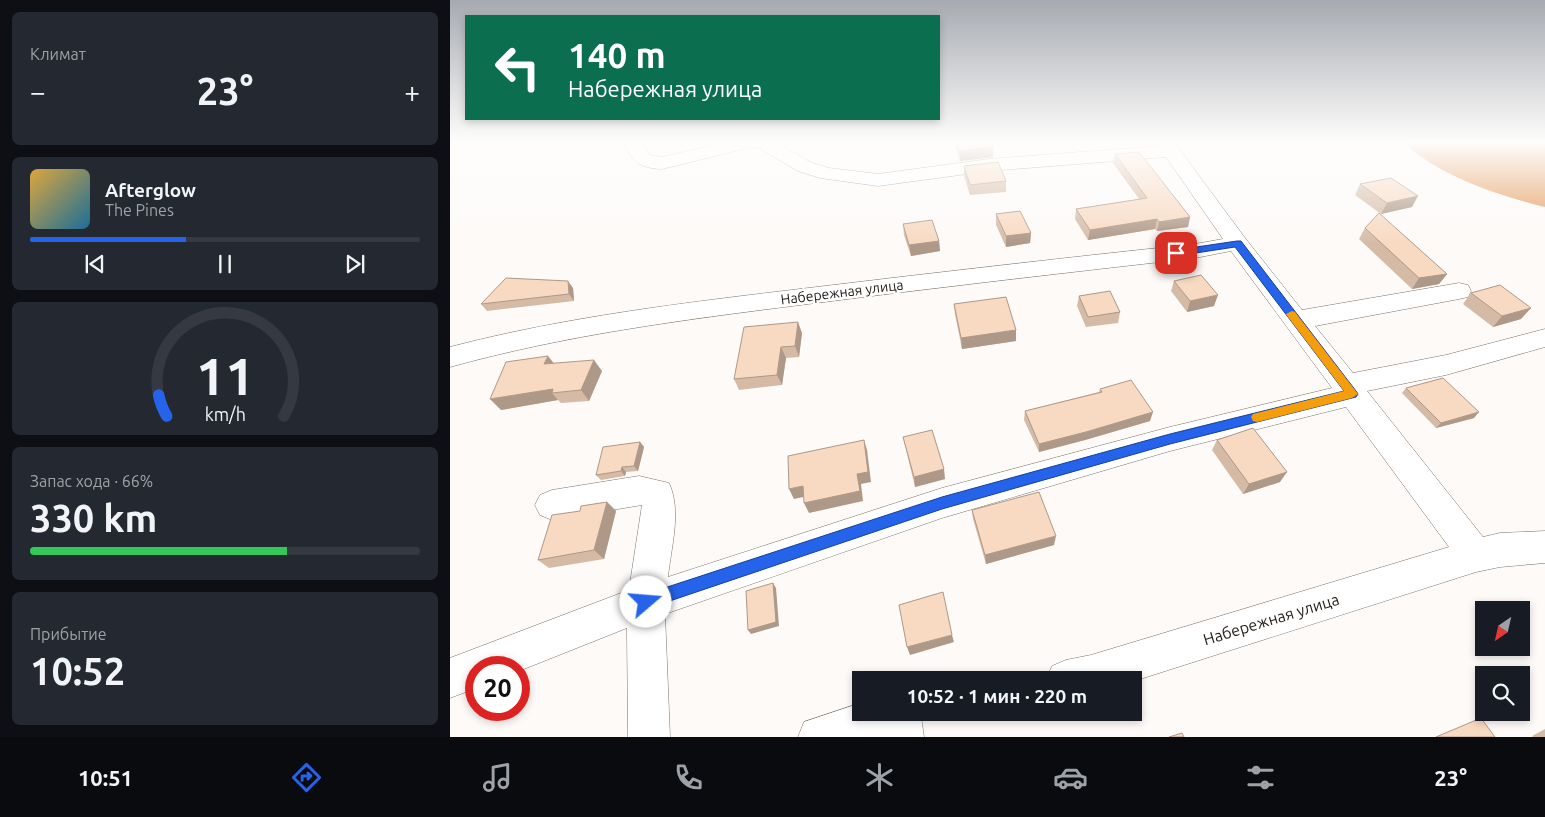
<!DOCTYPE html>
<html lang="ru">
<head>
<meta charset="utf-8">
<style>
  :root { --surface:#171b24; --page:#242831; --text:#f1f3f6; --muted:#9ea1a6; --line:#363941; --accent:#2563eb }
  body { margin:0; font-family:Ubuntu,sans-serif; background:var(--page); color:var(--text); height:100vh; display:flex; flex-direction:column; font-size:19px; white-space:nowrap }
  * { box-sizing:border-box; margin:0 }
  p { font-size:16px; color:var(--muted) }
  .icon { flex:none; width:28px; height:28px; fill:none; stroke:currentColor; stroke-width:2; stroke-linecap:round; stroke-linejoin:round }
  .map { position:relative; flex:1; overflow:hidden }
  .side { display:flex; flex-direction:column; gap:12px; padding:12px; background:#0d0f14; width:450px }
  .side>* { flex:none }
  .guide { position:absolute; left:15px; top:15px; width:475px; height:105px; border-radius:0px; box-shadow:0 2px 8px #0003; background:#0b6e4f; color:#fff; overflow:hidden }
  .needle { width:32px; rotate:214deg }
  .buttons { position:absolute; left:1025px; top:601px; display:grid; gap:10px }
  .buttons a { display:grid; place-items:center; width:55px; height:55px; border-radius:0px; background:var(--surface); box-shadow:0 2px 8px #0003; font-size:25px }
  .speed { position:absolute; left:15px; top:656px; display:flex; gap:10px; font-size:25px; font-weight:700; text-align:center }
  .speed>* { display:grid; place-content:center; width:65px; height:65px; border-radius:50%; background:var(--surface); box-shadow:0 2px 8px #0003; line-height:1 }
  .speed .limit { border:8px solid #d22; background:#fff; color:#111 }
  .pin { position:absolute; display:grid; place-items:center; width:42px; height:42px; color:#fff; margin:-21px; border-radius:10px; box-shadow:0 2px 8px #0006 }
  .me { position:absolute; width:55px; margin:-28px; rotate:72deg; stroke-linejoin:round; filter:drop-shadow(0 0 4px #0008) }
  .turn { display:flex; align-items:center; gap:18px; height:105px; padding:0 20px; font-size:22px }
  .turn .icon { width:65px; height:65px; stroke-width:2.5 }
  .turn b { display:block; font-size:35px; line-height:42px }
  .big { font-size:38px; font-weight:700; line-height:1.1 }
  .side .card { flex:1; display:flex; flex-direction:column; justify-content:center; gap:8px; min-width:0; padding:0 18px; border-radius:8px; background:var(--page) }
  .side .dial { align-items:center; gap:0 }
  .dial svg { height:130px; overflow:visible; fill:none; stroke:var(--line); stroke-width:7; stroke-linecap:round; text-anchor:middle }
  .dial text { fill:var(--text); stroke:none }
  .song { display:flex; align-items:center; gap:15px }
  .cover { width:60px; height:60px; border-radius:8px; background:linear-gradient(135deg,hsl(40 70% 55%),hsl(200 70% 35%)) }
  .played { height:5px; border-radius:2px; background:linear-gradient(90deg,var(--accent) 40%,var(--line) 40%) }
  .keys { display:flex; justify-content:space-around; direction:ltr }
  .heat { display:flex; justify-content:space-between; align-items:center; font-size:28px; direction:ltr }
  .charge { height:8px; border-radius:4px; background:linear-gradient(90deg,#34c759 66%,var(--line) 0) }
  .trip { position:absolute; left:402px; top:671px; width:290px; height:50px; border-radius:0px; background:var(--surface); box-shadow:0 2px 8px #0003; font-weight:700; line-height:50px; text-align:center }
  .menu { display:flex; height:80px; justify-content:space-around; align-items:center; background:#090b0e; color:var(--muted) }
  .menu .icon { width:35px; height:35px }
  .menu .selected { color:var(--accent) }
  .menu b { font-size:22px; color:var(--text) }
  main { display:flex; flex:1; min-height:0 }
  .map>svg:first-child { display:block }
  .water { fill:#e49b5d }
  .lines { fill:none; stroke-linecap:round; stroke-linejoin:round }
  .minor-casing { stroke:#7f7166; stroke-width:1 }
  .minor { fill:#fff; fill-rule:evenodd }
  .wall { fill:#d5bba6 }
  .shaded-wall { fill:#ae9887 }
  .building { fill:#f8d9c1; stroke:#ae9887 }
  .route { fill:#2563eb; stroke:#184099 }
  .slow { fill:#f59e0b }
  .labels { text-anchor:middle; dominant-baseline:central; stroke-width:5; stroke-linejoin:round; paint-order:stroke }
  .street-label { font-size:14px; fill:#26201b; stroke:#fff }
  .near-street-label { font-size:16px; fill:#26201b; stroke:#fff }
</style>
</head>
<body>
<main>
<section class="side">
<div class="card"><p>Климат</p>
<div class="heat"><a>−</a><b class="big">23°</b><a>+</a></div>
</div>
<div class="card">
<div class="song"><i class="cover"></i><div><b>Afterglow</b><p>The Pines</p></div></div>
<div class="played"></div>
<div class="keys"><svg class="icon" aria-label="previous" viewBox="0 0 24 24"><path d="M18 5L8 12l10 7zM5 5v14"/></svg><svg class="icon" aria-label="pause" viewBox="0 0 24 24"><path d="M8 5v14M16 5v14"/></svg><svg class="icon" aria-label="next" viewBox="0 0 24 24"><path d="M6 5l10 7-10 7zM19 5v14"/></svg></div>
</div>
<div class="card dial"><svg viewBox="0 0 100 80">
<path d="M14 69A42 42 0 1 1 86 69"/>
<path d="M14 69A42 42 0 0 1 9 56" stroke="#2563eb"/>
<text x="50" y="56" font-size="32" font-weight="700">11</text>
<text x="50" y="72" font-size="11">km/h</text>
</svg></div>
<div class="card"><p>Запас хода · 66%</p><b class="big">330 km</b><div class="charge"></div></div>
<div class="card"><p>Прибытие</p><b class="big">10:52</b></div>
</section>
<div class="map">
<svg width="1095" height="737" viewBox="0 0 1095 737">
  <rect width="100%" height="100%" fill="#fdfaf8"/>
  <path class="water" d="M 953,142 L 1095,142 L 1095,207 C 1049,196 987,175 953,142 Z"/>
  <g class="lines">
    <g class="minor-casing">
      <path id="minor" d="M 173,142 L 191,142 L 200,155 L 212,157 L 278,142 L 325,142 L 362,163 L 379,168 L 428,174 L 539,159 L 709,146 L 706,142 L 724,142 L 795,238 L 852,310 L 1009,283 L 1018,285 L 1021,291 L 1018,297 L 1009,299 L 865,326 L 903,373 L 996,355 L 1095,329 L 1095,347 L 996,375 L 917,391 L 1033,537 L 1050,533 L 1095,531 L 1095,563 L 1050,567 L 1026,572 L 684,681 L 596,680 L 602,666 L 616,660 L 641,655 L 999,547 L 896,407 L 720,451 L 492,518 L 215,614 L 220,737 L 178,737 L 177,628 L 69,671 L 69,668 L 26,668 L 26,688 L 0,698 L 0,658 L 179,590 L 192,505 L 102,520 L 90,515 L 85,505 L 90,495 L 102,490 L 189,476 L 219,483 C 232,511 221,547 218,577 L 492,488 L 720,427 L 882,388 L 781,251 L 745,258 C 613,273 482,288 350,305 C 232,320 115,335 0,367 L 0,347 C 115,317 233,303 350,289 C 482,273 613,258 745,244 L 773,239 L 716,157 L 539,171 L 428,186 L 370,178 L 348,171 L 309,148 L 302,147 L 212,169 C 189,168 183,162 173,142 Z
        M 411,703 L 411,712 L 473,712 L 471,717 L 474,737 L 348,737 L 354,722 Z"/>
    </g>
    <use href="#minor" class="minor"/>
  </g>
  <path class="wall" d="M 504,142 L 541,142 L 543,147 L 543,157 L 510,161 Z
    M 665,154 L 740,217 L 738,227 L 707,231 L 705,229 L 638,240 L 625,219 L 626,209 L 689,199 L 663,163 Z
    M 514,166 L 556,181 L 556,192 L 520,195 L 514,176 Z
    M 910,184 L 962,207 L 931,214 L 905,195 Z
    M 546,214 L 581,233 L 580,243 L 556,247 L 546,225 Z
    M 453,224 L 489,241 L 490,251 L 461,256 L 454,235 Z
    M 915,228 L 997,274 L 989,284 L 962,289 L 909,239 Z
    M 724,281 L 764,306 L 737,312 L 721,291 Z
    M 123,288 L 124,301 L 37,311 L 31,304 Z
    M 1021,293 L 1071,319 L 1043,327 L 1013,304 Z
    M 629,296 L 670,312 L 668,323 L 636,327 L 627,306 Z
    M 504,304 L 566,330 L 566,341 L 512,349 L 505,314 Z
    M 352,333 L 349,357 L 336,358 L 332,385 L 289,390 L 284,379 Z
    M 104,364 L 152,371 L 139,401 L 111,403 L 108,400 L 51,410 Z
    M 956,388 L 1024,418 L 986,428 L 952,393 Z
    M 650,389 L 700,421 L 635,440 L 589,452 L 574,420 L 575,411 L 649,392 Z
    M 453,437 L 495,479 L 465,487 Z
    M 767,440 L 830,482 L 793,494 L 762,450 Z
    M 190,442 L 194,447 L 188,471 L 176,472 L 175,476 L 151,480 L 146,475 Z
    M 157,502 L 166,511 L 154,559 L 99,568 L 88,560 L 130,511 Z
    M 522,510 L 604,545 L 536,564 L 523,519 Z
    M 1095,729 L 1095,737 L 1083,737 L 1082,736 Z"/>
  <path class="shaded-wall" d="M 543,147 L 543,157 L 510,161 L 509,151 Z
    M 968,196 L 962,207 L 931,214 L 937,203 Z
    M 740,217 L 738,227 L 707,231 L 709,222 Z
    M 707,219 L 705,229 L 638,240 L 640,230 Z
    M 581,233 L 580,243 L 556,247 L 556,236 Z
    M 489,241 L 490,251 L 461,256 L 459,245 Z
    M 997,274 L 989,284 L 962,289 L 969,278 Z
    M 118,281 L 123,288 L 124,301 L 119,294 Z
    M 768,295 L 764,306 L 737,312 L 740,301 Z
    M 1081,308 L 1071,319 L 1043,327 L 1052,316 Z
    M 348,322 L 352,333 L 349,357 L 345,346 Z
    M 566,330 L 566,341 L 512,349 L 511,338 Z
    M 331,347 L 336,358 L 332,385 L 327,375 Z
    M 98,356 L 106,366 L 94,364 Z
    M 144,360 L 152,371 L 139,401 L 131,390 Z
    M 103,389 L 102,393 L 108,400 L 51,410 L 40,399 Z
    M 703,412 L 700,421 L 635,440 L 589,452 L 589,444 Z
    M 1029,412 L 1024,418 L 986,428 L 991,423 Z
    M 414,440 L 417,450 L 421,482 L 411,484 L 413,501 L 359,513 L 354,503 Z
    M 190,442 L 194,447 L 188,471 L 184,466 Z
    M 172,467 L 176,472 L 175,476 L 171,471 Z
    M 494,469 L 495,479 L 465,487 L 464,477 Z
    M 837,472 L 830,482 L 793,494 L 799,484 Z
    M 353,486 L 358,496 L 344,499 L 339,489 Z
    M 157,502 L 166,511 L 154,559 L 144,550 Z
    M 606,536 L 604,545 L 536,564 L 535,555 Z
    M 323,583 L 326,588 L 329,626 L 301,634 L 298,630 Z
    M 502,635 L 504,642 L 460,655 L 457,647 Z"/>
  <path class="building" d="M 506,142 L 541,142 L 543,147 L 509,151 Z
    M 689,152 L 740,217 L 709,222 L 707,219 L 640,230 L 626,209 L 697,198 L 665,154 Z
    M 548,162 L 556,181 L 520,185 L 514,166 Z
    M 941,178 L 968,196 L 937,203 L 910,184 Z
    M 570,211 L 581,233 L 556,236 L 546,214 Z
    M 929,213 L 997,274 L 969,278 L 915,228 Z
    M 482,220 L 489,241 L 459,245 L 453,224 Z
    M 751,275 L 768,295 L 740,301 L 724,281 Z
    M 56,278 L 118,281 L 119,294 L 31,304 Z
    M 1050,285 L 1081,308 L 1052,316 L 1021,293 Z
    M 660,291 L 670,312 L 638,317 L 629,296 Z
    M 556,297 L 566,330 L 511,338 L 504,304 Z
    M 348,322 L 345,346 L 331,347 L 327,375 L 284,379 L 294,327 Z
    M 98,356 L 94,364 L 144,360 L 131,390 L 102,393 L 103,389 L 40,399 L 56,362 Z
    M 993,378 L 1029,412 L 991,423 L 956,388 Z
    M 681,380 L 703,412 L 636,432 L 589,444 L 575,411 L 652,392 L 650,389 Z
    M 803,428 L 837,472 L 799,484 L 767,440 Z
    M 482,430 L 494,469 L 464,477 L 453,437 Z
    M 414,440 L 418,472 L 407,474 L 410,491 L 354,503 L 353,486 L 339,489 L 338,456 Z
    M 190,442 L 184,466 L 172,467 L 171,471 L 146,475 L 153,447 Z
    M 589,492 L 606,536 L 535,555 L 522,510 Z
    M 157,502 L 144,550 L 88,560 L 102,515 L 130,511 L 131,506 Z
    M 323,583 L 326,622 L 298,630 L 296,591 Z
    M 493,592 L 502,635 L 457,647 L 449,605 Z
    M 1031,718 L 1045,737 L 986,737 Z
    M 732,733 L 734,737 L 719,737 Z"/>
  <linearGradient id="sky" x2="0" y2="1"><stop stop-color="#a6aab0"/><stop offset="0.58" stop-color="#fefdfc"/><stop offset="1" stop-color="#fefdfc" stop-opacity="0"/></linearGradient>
  <rect width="1095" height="245" fill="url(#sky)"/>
  <path class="route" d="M 787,241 L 791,241 L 906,391 L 908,394 L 906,397 L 720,444 L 492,509 L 196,609 L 190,607 L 188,602 L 190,596 L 196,594 L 492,497 L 720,434 L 894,391 L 785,247 L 726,256 L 721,253 L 726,250 Z"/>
  <path class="slow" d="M 842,311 L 845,312 L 908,394 L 902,398 L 807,422 L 803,421 L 801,417 L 803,414 L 807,413 L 894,391 L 838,317 L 836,314 Z"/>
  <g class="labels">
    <g class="street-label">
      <text transform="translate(392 292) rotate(-7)">Набережная улица</text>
    </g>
    <g class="near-street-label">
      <text transform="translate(821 619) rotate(-17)">Набережная улица</text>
    </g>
  </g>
</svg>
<div class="buttons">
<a><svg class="needle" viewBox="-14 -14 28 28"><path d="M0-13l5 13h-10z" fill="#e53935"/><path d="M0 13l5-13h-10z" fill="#9ea1a6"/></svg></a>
<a><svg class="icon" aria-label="search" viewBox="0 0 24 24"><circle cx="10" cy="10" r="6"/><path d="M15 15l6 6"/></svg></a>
</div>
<div class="speed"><div class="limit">20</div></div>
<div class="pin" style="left:726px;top:253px;background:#d93025"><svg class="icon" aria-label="arrive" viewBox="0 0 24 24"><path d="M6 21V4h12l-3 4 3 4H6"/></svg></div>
<svg class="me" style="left:196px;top:602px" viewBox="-20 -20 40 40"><circle r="19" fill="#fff"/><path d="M0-13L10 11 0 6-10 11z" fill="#2563eb"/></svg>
<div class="trip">10:52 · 1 мин · 220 m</div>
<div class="guide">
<div class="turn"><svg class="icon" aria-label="left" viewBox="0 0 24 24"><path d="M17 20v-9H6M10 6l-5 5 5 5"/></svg><div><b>140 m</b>Набережная улица</div></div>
</div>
</div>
</main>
<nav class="menu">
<b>10:51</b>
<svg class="icon selected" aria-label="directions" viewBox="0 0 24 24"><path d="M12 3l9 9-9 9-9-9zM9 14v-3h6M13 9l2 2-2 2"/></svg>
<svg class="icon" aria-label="music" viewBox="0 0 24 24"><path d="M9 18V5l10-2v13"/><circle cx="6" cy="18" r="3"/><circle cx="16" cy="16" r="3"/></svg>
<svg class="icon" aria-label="phone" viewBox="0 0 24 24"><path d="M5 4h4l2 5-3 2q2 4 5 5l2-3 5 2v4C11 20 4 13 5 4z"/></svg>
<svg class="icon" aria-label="climate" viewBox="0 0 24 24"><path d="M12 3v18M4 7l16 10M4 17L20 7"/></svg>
<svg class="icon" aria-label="car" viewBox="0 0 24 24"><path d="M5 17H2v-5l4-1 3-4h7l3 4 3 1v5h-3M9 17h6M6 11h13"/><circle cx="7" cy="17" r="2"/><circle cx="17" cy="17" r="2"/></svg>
<svg class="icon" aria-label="filters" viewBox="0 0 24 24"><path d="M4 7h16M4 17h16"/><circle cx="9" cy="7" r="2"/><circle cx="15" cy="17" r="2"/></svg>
<b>23°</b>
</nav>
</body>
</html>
